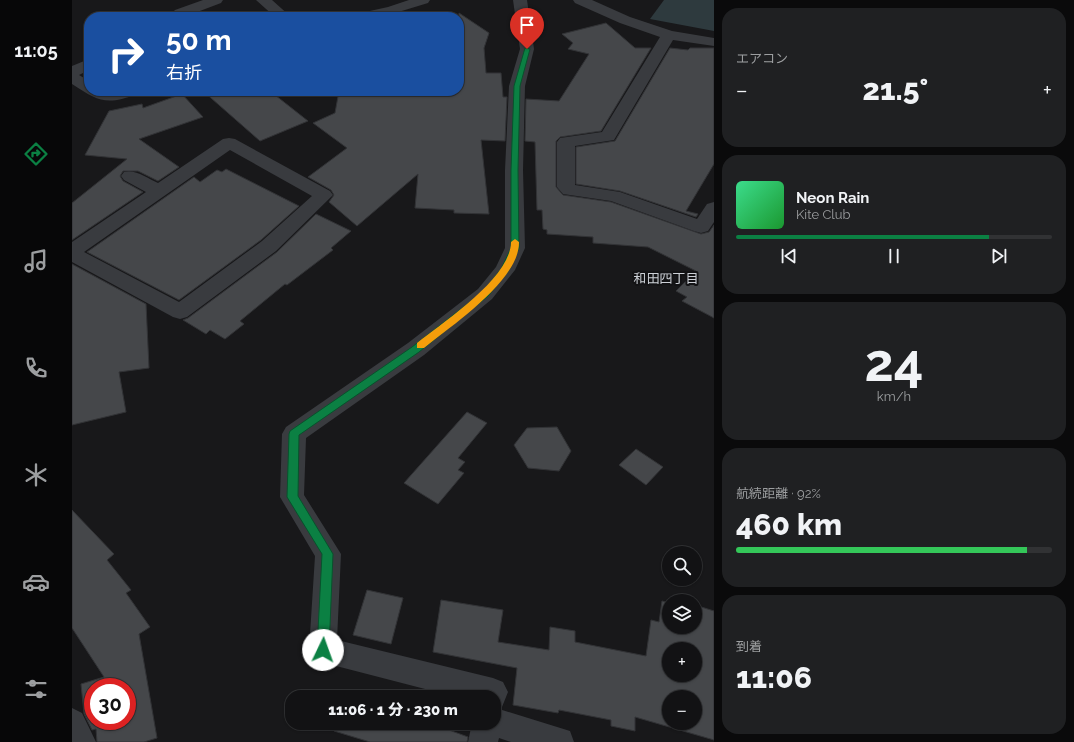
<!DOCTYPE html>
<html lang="ja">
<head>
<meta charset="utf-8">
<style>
  :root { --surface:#121214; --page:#1f2022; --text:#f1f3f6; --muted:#9c9ea0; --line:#313234; --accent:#0b8043 }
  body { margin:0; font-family:Raleway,"Noto Sans JP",sans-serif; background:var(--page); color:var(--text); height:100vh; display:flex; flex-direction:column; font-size:15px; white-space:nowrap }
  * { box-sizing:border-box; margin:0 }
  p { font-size:13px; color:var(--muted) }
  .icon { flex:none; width:22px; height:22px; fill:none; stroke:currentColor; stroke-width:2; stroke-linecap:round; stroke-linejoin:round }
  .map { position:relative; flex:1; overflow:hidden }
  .side { display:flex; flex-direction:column; gap:8px; padding:8px; background:#0a0a0b; width:360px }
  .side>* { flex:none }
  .guide { position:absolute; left:12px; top:12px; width:380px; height:84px; border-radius:16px; box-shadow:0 1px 3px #0004,0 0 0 1px var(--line); background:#1a4fa0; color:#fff; overflow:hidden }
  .controls { position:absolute; left:590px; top:546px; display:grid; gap:8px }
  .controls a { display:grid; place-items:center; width:40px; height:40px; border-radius:50%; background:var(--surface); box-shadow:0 1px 3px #0004,0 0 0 1px var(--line); font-size:20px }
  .speed { position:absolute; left:12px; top:678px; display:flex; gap:8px; font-size:20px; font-weight:700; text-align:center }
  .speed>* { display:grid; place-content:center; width:52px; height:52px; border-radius:50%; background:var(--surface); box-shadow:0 1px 3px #0004,0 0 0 1px var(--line); line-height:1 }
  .speed .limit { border:6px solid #d22; background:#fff; color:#111 }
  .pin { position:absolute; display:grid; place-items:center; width:34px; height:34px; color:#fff; margin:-41px -17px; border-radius:50% 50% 50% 0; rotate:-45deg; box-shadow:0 0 4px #0007 }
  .pin .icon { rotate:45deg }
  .me { position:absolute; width:44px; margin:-22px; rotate:3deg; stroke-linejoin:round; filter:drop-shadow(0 0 3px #0008) }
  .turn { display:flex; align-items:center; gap:14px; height:84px; padding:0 16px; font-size:18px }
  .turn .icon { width:52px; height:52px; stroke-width:2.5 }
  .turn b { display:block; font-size:28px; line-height:34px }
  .big { font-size:30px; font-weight:800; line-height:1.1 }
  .side .card { flex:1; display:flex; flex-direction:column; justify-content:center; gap:6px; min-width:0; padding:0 14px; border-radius:16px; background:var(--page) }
  .side .dial { align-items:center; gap:0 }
  .dial b { font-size:52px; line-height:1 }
  .song { display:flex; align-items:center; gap:12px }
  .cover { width:48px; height:48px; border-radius:6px; background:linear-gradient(135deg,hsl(150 70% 55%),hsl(130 70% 35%)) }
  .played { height:4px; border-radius:2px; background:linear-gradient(90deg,var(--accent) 80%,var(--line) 80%) }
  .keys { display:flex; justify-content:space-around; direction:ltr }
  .heat { display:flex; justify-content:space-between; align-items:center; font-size:22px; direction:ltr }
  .charge { height:6px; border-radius:3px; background:linear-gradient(90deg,#34c759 92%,var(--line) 0) }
  .trip { position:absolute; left:213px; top:690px; width:216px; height:40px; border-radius:16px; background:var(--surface); box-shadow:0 1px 3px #0004,0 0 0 1px var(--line); font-weight:800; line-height:40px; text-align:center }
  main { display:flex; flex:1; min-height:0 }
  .tabs { display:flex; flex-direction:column; width:72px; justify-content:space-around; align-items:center; background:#070708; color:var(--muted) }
  .tabs .icon { width:28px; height:28px }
  .tabs .selected { color:var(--accent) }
  .tabs b { font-size:18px; color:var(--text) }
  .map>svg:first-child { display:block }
  .water { fill:#2e3a3e }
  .building { fill:#45474a; stroke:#323336; fill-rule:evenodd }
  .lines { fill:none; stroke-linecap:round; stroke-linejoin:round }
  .minor { fill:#393b3f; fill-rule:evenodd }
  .route { fill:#0b8043; stroke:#07532c }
  .slow { fill:#f59e0b }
  .labels { text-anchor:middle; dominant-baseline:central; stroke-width:4; stroke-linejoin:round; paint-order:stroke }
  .neighbourhood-label { font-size:13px; fill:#ccd0d6; stroke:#131315 }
</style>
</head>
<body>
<main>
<nav class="tabs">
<b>11:05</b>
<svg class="icon selected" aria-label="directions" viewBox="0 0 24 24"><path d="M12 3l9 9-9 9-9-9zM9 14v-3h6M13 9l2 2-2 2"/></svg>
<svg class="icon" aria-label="music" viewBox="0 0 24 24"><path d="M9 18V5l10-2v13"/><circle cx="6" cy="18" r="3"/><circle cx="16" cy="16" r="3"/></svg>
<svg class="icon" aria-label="phone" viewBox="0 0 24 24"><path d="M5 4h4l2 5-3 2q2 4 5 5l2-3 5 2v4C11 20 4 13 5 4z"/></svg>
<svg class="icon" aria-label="climate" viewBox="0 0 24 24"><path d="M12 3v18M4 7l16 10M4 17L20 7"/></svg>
<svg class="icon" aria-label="car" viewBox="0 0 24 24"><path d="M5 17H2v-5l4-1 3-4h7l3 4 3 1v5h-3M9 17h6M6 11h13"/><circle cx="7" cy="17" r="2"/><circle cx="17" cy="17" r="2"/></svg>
<svg class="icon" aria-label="filters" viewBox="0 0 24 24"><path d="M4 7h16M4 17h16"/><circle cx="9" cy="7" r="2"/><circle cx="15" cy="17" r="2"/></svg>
</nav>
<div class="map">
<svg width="642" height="742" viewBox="0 0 642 742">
  <rect width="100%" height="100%" fill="#18181a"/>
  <path class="water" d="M 592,0 L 642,0 L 642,31 L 578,19 Z"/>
  <path class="building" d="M 387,13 L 417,33 L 412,48 L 414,73 L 429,73 L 431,97 L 435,97 L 433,141 L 409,140 L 417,214 L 382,213 L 382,210 L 343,208 L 346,174 L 285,226 L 257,202 L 262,195 L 259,190 L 236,177 L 275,148 L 241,123 L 263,113 L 267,91 L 387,91 Z
    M 534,23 L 563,48 L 579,48 L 529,131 L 488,137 L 484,141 L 484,187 L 491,195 L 539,202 L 629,234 L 637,232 L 642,225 L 642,318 L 610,301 L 615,297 L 604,291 L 624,271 L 576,247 L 521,243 L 521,237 L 475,234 L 475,230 L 471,229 L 470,210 L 465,210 L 463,142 L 453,141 L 454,99 L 487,101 L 517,54 L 496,49 L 501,43 L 490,34 Z
    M 598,48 L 616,50 L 618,48 L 642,48 L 642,164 L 614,211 L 626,214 L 624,217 L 548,191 L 504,184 L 504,147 L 543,141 Z
    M 131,91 L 189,91 L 203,95 L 236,121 L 188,141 Z
    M 110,94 L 131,117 L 67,139 L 107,167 L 86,181 L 66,171 L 51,171 L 48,176 L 51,181 L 71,192 L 0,240 L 0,203 L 55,159 L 13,155 L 37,111 L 70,104 L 71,108 Z
    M 154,169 L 227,206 L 189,240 L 107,300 L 15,252 L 122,177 L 128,182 L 145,170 L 150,172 Z
    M 244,214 L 279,231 L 259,248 L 261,250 L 215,285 L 213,284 L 168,321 L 172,324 L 153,339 L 138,330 L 134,334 L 111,320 L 116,318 L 205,252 Z
    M 0,264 L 74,304 L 77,368 L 47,372 L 54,412 L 0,425 Z
    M 395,412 L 415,423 L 386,458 L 393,462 L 386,470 L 392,473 L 366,504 L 332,483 Z
    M 485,427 L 499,451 L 487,471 L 456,468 L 442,445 L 455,428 Z
    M 564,449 L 591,467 L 574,485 L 547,465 Z
    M 0,510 L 42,554 L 35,560 L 59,590 L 54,593 L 78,627 L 67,634 L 85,738 L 72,742 L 25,742 L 24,729 L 20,730 L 12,714 L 9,684 L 32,677 L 0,628 ZM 21,687 L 55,687 L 55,721 L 21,721 Z
    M 295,590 L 331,598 L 319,644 L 281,635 Z
    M 369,600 L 431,610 L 426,642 L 477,650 L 478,627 L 503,631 L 503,642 L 574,656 L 579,620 L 587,622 L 590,601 L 597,603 L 597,627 L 623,627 L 623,605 L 642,611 L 642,740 L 563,717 L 563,731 L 539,726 L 539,720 L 487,710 L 486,713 L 441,705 L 445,668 L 361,652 ZM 597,649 L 623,649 L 623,675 L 597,675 ZM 597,697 L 623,697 L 623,723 L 597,723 Z
    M 265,723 L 358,723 L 396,737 L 395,742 L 298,742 L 262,731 Z"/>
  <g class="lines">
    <path class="minor" d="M 131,0 L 151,0 L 149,3 L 112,17 L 96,17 L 103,10 Z
      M 184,0 L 200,0 L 219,17 L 203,17 Z
      M 337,0 L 358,0 L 356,3 L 310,17 L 282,17 L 284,14 L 316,7 Z
      M 441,0 L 455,0 L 462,49 L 453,86 L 451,170 L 453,248 L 443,270 L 420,299 L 352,355 L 234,438 L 232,495 L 269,554 L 265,640 L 421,678 L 431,682 L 436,692 L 430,707 L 427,709 L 498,731 L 502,742 L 439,742 L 427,738 L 426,742 L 396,742 L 400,723 L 422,723 L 422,697 L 384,697 L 241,660 L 237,650 L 243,556 L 208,497 L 210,434 L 214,427 L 336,343 L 406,289 L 424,267 L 433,248 L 433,170 L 437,86 L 448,49 Z
      M 501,0 L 520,0 L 558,17 L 600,31 L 642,38 L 642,46 L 601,40 L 542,140 L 503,146 L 503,185 L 548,192 L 625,219 L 635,204 L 642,202 L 642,222 L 636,231 L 629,233 L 622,231 L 539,201 L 491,194 L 485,187 L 485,142 L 488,138 L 530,132 L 588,37 L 548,23 L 503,3 Z
      M 17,59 L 17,70 L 7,75 L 17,81 L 17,91 L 67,91 L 65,94 C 34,106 26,101 0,84 L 0,66 Z
      M 157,138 L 163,139 L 258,191 L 261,195 L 204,251 L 115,317 L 108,319 L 101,317 L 0,262 L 0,242 L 74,192 L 52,180 L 49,176 L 52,172 C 64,169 75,178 86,183 L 151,139 ZM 158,150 L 240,196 L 190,241 L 107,302 L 12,252 Z
      M 0,708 L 10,713 L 24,742 L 0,742 Z"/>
  </g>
  <path class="route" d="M 453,48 L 458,49 L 448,86 L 446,170 L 447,248 L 437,270 L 416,296 L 347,352 L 227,435 L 226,496 L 261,554 L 257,650 L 255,654 L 251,656 L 247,654 L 245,650 L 250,554 L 215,497 L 217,434 L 218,431 L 340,347 L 411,292 L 429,269 L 439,248 L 439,170 L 442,86 Z"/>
  <path class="slow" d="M 443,239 L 447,242 C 448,280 379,326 352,348 L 345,348 L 345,343 C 371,322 439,278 439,242 Z"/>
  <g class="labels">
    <g class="neighbourhood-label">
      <text x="594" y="278">和田四丁目</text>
    </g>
  </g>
</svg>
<div class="controls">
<a><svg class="icon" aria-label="search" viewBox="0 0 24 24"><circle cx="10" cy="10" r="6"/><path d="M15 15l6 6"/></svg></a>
<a><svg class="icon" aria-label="layers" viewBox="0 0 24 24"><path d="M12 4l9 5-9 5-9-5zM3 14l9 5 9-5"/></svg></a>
<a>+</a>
<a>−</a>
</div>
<div class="speed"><div class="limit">30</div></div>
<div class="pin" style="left:455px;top:49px;background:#d93025"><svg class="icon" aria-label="arrive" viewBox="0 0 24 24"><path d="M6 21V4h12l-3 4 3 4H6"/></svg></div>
<svg class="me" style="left:251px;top:650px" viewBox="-20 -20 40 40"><circle r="19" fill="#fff"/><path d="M0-13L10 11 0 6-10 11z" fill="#0b8043"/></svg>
<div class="trip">11:06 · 1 分 · 230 m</div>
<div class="guide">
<div class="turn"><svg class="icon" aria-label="right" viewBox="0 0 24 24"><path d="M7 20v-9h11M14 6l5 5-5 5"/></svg><div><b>50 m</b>右折</div></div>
</div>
</div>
<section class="side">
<div class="card"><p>エアコン</p>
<div class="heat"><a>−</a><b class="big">21.5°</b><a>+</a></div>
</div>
<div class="card">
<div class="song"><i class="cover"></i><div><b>Neon Rain</b><p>Kite Club</p></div></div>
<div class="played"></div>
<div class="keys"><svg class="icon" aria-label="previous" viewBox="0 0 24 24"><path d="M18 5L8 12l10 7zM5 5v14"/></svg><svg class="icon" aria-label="pause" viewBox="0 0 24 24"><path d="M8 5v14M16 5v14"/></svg><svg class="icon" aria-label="next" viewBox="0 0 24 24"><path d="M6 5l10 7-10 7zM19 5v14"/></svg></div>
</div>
<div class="card dial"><b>24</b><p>km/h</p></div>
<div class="card"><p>航続距離 · 92%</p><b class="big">460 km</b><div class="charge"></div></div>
<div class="card"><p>到着</p><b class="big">11:06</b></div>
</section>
</main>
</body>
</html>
